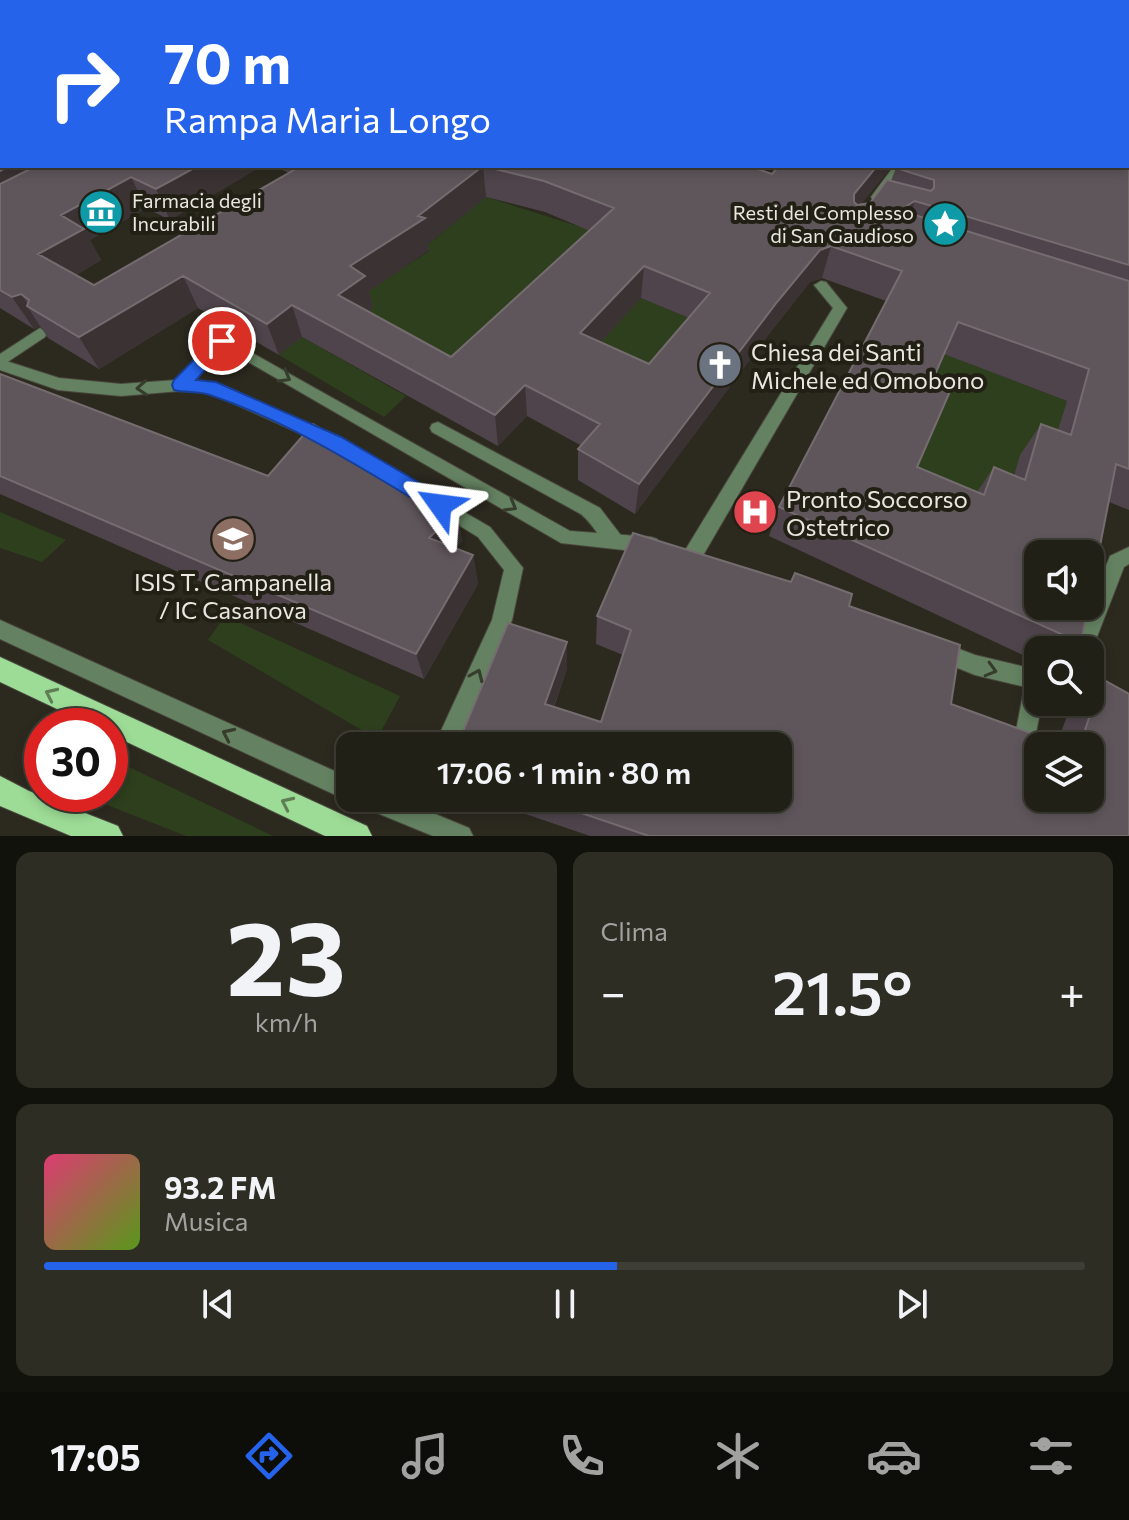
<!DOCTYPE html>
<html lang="it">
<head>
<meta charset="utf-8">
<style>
  :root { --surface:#212017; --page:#2d2d24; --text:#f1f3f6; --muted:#a2a3a1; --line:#3e3e36; --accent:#2563eb }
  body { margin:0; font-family:Commissioner,sans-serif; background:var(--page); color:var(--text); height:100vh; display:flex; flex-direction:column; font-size:30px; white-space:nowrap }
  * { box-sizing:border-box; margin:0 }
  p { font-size:26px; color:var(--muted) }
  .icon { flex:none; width:44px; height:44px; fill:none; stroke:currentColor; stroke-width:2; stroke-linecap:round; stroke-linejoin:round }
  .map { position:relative; height:836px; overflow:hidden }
  .details { display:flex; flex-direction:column; gap:16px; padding:16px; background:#12120d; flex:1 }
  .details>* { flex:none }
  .banner { position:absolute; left:0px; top:0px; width:1130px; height:168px; box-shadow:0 4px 12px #0003,0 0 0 2px var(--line); background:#2563eb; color:#fff; overflow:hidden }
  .buttons { position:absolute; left:1024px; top:540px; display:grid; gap:16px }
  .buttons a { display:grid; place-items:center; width:80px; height:80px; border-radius:16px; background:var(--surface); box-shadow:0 4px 12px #0003,0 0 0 2px var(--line); font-size:40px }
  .speed { position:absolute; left:24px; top:708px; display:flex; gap:16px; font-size:40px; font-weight:700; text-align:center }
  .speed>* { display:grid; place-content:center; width:104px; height:104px; border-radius:50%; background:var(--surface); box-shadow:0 4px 12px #0003,0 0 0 2px var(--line); line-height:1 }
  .speed .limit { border:12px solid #d22; background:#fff; color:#111 }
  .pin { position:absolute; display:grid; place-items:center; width:68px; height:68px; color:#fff; margin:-34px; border:4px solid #fff; border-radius:50%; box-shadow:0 2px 8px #0007 }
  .me { position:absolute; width:88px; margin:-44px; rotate:301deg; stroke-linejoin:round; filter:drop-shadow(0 0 6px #0008) }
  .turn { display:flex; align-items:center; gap:28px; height:168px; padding:0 32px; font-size:36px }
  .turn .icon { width:104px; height:104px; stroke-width:2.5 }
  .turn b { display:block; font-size:56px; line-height:68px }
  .big { font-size:60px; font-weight:600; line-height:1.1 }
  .details .tile { flex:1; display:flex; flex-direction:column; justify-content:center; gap:12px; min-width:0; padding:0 28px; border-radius:16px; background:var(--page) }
  .details .dial { align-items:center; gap:0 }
  .dial b { font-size:104px; line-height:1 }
  .song { display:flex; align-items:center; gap:24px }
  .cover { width:96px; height:96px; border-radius:12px; background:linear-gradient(135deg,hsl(340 70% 55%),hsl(90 70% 35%)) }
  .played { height:8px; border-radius:4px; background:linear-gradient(90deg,var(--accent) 55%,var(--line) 55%) }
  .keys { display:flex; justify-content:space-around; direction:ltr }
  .heat { display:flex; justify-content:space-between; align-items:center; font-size:44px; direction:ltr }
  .details .tiles { flex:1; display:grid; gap:16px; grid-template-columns:1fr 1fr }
  .tile:last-child { grid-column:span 2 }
  .trip { position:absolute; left:336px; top:732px; width:456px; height:80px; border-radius:16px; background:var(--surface); box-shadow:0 4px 12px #0003,0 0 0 2px var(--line); font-weight:600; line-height:80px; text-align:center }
  .tabs { display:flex; height:128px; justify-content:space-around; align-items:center; background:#0d0d09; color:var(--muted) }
  .tabs .icon { width:56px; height:56px }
  .tabs .on { color:var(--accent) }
  .tabs b { font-size:36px; color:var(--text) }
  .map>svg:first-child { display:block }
  .green { fill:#2d3f1c }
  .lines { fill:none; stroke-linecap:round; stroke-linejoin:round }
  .lane-casing { stroke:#4a483e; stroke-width:2 }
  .street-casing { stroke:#4a483e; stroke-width:2 }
  .primary-casing { stroke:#4a483e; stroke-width:2 }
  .lane { fill:#648261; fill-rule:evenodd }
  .street { fill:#648261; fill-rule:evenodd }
  .primary { fill:#9ddc96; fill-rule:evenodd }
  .wall { fill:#4f444b; fill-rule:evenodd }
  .shaded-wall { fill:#3a3233 }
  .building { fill:#5f565b; stroke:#756c70; stroke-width:2; fill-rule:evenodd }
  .oneway { stroke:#363d2c }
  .oneway2 { stroke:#607e56 }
  .route { fill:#2563eb; stroke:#184099; stroke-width:2 }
  .labels { text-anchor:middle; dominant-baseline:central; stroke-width:8; stroke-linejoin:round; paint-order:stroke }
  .far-poi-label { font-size:20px; fill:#e9e7e0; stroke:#222015; text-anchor:start }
  .poi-label { font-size:24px; fill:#e9e7e0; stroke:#222015; text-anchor:start }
</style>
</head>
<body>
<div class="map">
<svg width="1129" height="836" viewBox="0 0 1129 836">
  <rect width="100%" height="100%" fill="#2c2a1f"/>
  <path class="green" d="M 486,197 L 603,234 L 443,382 L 346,327 L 358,298 L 429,251 L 424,248 Z
    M 641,298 L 704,324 L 646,396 L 580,365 Z
    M 955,325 L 960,360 L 1067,401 L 1057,436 L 1003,510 L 901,497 L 916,413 Z
    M 302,337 L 406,396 L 384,417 L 279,355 Z
    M 0,512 L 66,540 L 42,562 L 0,548 Z
    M 225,616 L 400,696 L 377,739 L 208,640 Z
    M 110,758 L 273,836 L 186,836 L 79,794 L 110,794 Z"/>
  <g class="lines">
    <g class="lane-casing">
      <path id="lane" d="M 894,166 L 906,166 L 881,200 L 873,200 L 871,197 Z
        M 821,281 L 826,282 L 847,308 L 698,564 L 691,566 L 684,564 L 682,558 L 684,552 L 833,308 L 814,285 Z
        M 40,328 L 47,333 L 45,337 L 0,367 L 0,354 Z
        M 438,422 L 600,508 L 623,538 L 626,543 L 623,548 C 605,555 594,521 579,513 C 530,486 481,459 432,432 L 430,428 L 432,424 Z
        M 1036,669 L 1038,702 L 1042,702 L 1031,759 L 1023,762 L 1015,759 L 1012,751 L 1026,679 L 1029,672 Z"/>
    </g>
    <g class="street-casing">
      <path id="street" d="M 222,336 L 570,531 L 651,537 L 657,539 L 660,545 L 657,551 L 651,553 L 561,543 L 224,348 L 194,380 L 215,383 L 333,435 L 335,439 L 333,443 L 321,443 L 208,392 L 180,391 L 121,396 L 58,390 L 0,370 L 0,359 L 59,378 L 121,384 L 176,380 L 217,337 Z
        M 440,498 L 490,527 L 523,568 L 512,620 L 456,746 L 434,746 L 492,620 L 504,570 L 478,537 L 434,510 L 431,505 L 434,500 Z
        M 1129,547 L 1129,564 L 1124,567 L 1090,655 L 1090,650 L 1072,650 L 1110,556 Z
        M 0,620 L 350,778 L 350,798 L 396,798 L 408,803 L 410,798 L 433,798 L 428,811 L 469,828 L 473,836 L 433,836 L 360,806 L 357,798 L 350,801 L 342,798 L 0,639 Z
        M 938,641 L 975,655 L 1038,670 L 1038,690 L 975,675 L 931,657 L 928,650 L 931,643 Z"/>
    </g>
    <g class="primary-casing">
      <path id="primary" d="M 0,657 L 367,826 L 372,836 L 325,836 L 110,734 L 110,726 L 93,726 L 0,682 Z
        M 0,776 L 29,791 L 118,826 L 123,836 L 71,836 L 0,806 Z"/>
    </g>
    <use href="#lane" class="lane"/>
    <use href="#street" class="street"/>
    <use href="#primary" class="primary"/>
  </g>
  <path class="wall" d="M 0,0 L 2,166 L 262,166 L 170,220 L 146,208 L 90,240 L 101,260 L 76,275 L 94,285 L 289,173 L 273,166 L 749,166 L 772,174 L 779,166 L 892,166 L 861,204 L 870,203 L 891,181 L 896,168 L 1129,0 L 1129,510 L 1109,502 L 1081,643 L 1074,650 L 1038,650 L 1038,662 L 769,536 L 779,507 L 886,301 L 822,278 L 810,282 L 769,334 L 635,514 L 578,480 L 578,449 L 582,446 L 527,416 L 498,446 L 302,337 L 279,355 L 198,308 L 99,369 L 48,338 L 40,326 L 34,329 L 0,308 ZM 486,197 L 545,212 L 590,231 L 451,357 L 368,312 L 373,308 L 369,291 L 429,250 L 428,244 ZM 641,298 L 689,318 L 649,364 L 601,342 ZM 944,354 L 1067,401 L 1058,430 L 1041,424 L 1020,455 L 1014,476 L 994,467 L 977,492 L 917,467 L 932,381 Z
    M 0,374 L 268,476 L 457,511 L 462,541 L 455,548 L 473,555 L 478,584 L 424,679 L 0,494 Z
    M 849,606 L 951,704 L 1038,798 L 1090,746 L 1056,746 L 1071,705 L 1075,702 L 1090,702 L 1090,690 L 1102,679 L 1129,836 L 590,836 L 479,798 L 778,798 L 457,746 L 567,642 L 567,669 L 554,707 L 601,722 L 623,655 L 596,644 L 597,616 Z"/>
  <path class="shaded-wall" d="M 10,166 L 84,166 L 0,213 L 0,171 Z
    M 198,166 L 262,166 L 170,220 L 156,189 Z
    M 483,166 L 486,197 L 428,244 L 429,250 L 369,291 L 373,308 L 346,327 L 338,295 L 350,266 L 418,216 Z
    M 877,166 L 892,166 L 845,225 L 854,194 Z
    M 131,177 L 146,208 L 90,240 L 101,260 L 57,286 L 38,254 L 61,215 Z
    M 915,201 L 903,232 L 905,207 Z
    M 831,246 L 822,278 L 810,282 L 769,334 L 635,514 L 639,484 L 777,302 L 820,250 Z
    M 644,266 L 641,298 L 580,365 L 580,333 Z
    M 183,276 L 198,308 L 99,369 L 79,337 Z
    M 21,294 L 30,307 L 27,306 L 40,326 L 34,329 L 12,297 Z
    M 292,305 L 302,337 L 279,355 L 267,324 Z
    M 525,385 L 527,416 L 498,446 L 495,415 Z
    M 457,511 L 462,541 L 435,567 L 429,538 Z
    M 473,555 L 478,584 L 424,679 L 416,654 Z
    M 567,642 L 567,669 L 546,728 L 545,704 Z"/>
  <path class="building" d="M 0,0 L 350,0 L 357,2 L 2,2 L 2,166 L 10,166 L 0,171 Z
    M 421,0 L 1129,0 L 1129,265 L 915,201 L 905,207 L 908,213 L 1129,281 L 1129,469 L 1116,464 L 1090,597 L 1090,554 L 1038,554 L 1038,606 L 1088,606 L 1081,643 L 779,507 L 902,271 L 831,246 L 820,250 L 777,302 L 639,484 L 578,449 L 600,424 L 525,385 L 495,415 L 292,305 L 267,324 L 183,276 L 79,337 L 27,306 L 29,300 L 21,294 L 12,297 L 0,290 L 0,184 L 36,166 L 198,166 L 156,189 L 131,177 L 61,215 L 84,229 L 38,254 L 94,285 L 301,166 L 483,166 L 418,216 L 425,218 L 350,266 L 365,276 L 338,295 L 451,357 L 614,208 L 544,181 L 483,166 L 749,166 L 772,174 L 779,166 L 877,166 L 854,194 L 854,202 L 857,205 L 870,203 L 887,180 L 931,191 L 934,188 L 934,180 L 896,168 L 897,166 L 1128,166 L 1128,2 L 418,2 ZM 644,266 L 710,293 L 649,364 L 580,333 ZM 958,322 L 1089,369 L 1071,435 L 1041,424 L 1025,480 L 994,467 L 984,495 L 917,467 L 951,389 L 932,381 Z
    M 0,374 L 268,476 L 313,424 L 457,511 L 429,538 L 473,555 L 416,654 L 0,476 Z
    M 633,533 L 791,582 L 795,573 L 852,594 L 849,606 L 960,645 L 951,704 L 1036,735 L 1039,746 L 1038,798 L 1090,798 L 1090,746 L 1072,746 L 1085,730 L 1102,679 L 1129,694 L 1129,836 L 649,836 L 537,798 L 778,798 L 778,746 L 457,746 L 508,623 L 567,642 L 545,704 L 601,722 L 631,630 L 597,616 Z"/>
  <defs><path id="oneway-chevron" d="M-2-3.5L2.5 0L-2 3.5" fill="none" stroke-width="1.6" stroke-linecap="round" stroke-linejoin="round" transform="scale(2)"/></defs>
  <g class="oneway">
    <use href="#oneway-chevron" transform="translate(285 377) rotate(30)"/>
    <use href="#oneway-chevron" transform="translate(142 388) rotate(176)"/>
    <use href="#oneway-chevron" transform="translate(511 506) rotate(30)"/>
    <use href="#oneway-chevron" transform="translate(991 670) rotate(16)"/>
    <use href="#oneway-chevron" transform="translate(477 675) rotate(-66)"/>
    <use href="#oneway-chevron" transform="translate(228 734) rotate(-155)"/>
  </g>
  <g class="oneway2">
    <use href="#oneway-chevron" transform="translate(51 694) rotate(-155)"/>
    <use href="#oneway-chevron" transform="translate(287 803) rotate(-155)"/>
  </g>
  <path class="route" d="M 222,335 L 230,341 L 196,380 L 216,382 L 341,437 L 447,499 L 450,505 L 447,511 L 440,513 L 433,511 C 362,468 290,422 210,395 C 199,391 186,393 174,390 L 172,385 L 174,380 L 216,337 Z"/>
  <defs>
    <g id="museum-disc" transform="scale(2.3)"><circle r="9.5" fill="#0f9aa8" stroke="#222015"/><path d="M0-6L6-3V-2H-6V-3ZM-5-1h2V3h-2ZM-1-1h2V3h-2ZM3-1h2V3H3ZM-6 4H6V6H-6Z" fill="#fff"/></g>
    <g id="sight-disc" transform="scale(2.3)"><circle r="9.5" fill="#0f9aa8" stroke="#222015"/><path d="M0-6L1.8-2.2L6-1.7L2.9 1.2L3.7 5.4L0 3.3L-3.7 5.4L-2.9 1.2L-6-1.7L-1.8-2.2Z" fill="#fff"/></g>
    <g id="church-disc" transform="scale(2.3)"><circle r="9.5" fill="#6b7280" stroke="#222015"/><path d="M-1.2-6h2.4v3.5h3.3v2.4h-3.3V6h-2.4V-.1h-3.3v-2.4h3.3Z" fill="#fff"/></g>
    <g id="hospital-disc" transform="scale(2.3)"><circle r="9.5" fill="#e0444e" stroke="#222015"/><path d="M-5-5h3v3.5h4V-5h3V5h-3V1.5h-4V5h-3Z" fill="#fff"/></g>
    <g id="school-disc" transform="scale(2.3)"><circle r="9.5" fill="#8d6e63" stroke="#222015"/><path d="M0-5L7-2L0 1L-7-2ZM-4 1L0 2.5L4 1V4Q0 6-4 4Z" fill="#fff"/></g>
  </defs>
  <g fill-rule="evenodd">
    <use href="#museum-disc" x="101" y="212"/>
    <use href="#sight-disc" x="945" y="224"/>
    <use href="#church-disc" x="720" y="365"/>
    <use href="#hospital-disc" x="755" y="512"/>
    <use href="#school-disc" x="233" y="539"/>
  </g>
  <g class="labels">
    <g class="far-poi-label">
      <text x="132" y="200">Farmacia degli<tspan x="132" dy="23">Incurabili</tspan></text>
      <text x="914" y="212" text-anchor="end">Resti del Complesso<tspan x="914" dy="23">di San Gaudioso</tspan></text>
    </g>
    <g class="poi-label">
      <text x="751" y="351">Chiesa dei Santi<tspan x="751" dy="28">Michele ed Omobono</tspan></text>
      <text x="786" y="498">Pronto Soccorso<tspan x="786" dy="28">Ostetrico</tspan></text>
      <text x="233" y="581" text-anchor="middle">ISIS T. Campanella<tspan x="233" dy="28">/ IC Casanova</tspan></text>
    </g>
  </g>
</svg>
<div class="buttons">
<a><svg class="icon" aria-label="sound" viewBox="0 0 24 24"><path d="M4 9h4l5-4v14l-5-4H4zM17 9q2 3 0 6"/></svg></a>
<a><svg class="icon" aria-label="search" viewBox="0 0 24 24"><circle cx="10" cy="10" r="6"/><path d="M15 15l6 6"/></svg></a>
<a><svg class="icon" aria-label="layers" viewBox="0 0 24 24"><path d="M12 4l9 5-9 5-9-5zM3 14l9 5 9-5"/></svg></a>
</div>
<div class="speed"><div class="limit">30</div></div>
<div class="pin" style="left:222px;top:341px;background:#d93025"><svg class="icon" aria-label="arrive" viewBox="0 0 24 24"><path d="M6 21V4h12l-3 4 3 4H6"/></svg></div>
<svg class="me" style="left:440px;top:505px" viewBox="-20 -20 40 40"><path d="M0-17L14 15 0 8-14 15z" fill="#2563eb" stroke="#fff" stroke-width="4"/></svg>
<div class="trip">17:06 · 1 min · 80 m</div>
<div class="banner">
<div class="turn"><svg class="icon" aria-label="right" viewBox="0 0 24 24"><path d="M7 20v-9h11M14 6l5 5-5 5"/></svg><div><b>70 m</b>Rampa Maria Longo</div></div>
</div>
</div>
<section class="details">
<div class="tiles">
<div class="tile dial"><b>23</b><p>km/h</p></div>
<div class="tile"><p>Clima</p>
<div class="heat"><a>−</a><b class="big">21.5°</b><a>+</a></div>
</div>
<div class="tile">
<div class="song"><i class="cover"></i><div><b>93.2 FM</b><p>Musica</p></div></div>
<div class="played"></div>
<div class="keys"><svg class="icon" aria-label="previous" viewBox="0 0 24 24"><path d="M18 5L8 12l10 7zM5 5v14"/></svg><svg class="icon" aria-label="pause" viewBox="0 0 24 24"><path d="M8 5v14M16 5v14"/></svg><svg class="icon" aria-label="next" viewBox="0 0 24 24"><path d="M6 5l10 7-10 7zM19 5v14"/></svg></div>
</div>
</div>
</section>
<nav class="tabs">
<b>17:05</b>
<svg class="icon on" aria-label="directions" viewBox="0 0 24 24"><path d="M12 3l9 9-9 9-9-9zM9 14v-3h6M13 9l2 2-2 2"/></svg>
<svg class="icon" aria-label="music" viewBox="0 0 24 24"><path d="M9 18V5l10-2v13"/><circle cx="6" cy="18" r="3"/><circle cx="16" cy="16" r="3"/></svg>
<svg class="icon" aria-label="phone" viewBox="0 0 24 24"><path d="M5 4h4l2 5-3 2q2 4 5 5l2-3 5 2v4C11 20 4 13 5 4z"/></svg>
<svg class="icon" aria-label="climate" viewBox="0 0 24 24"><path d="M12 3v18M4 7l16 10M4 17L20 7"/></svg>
<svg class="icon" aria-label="car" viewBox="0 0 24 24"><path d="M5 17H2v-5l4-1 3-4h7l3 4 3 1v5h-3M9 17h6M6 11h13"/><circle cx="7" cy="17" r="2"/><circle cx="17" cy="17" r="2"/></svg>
<svg class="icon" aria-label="filters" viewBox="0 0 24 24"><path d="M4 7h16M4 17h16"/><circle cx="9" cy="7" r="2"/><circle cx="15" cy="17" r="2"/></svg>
</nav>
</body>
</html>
